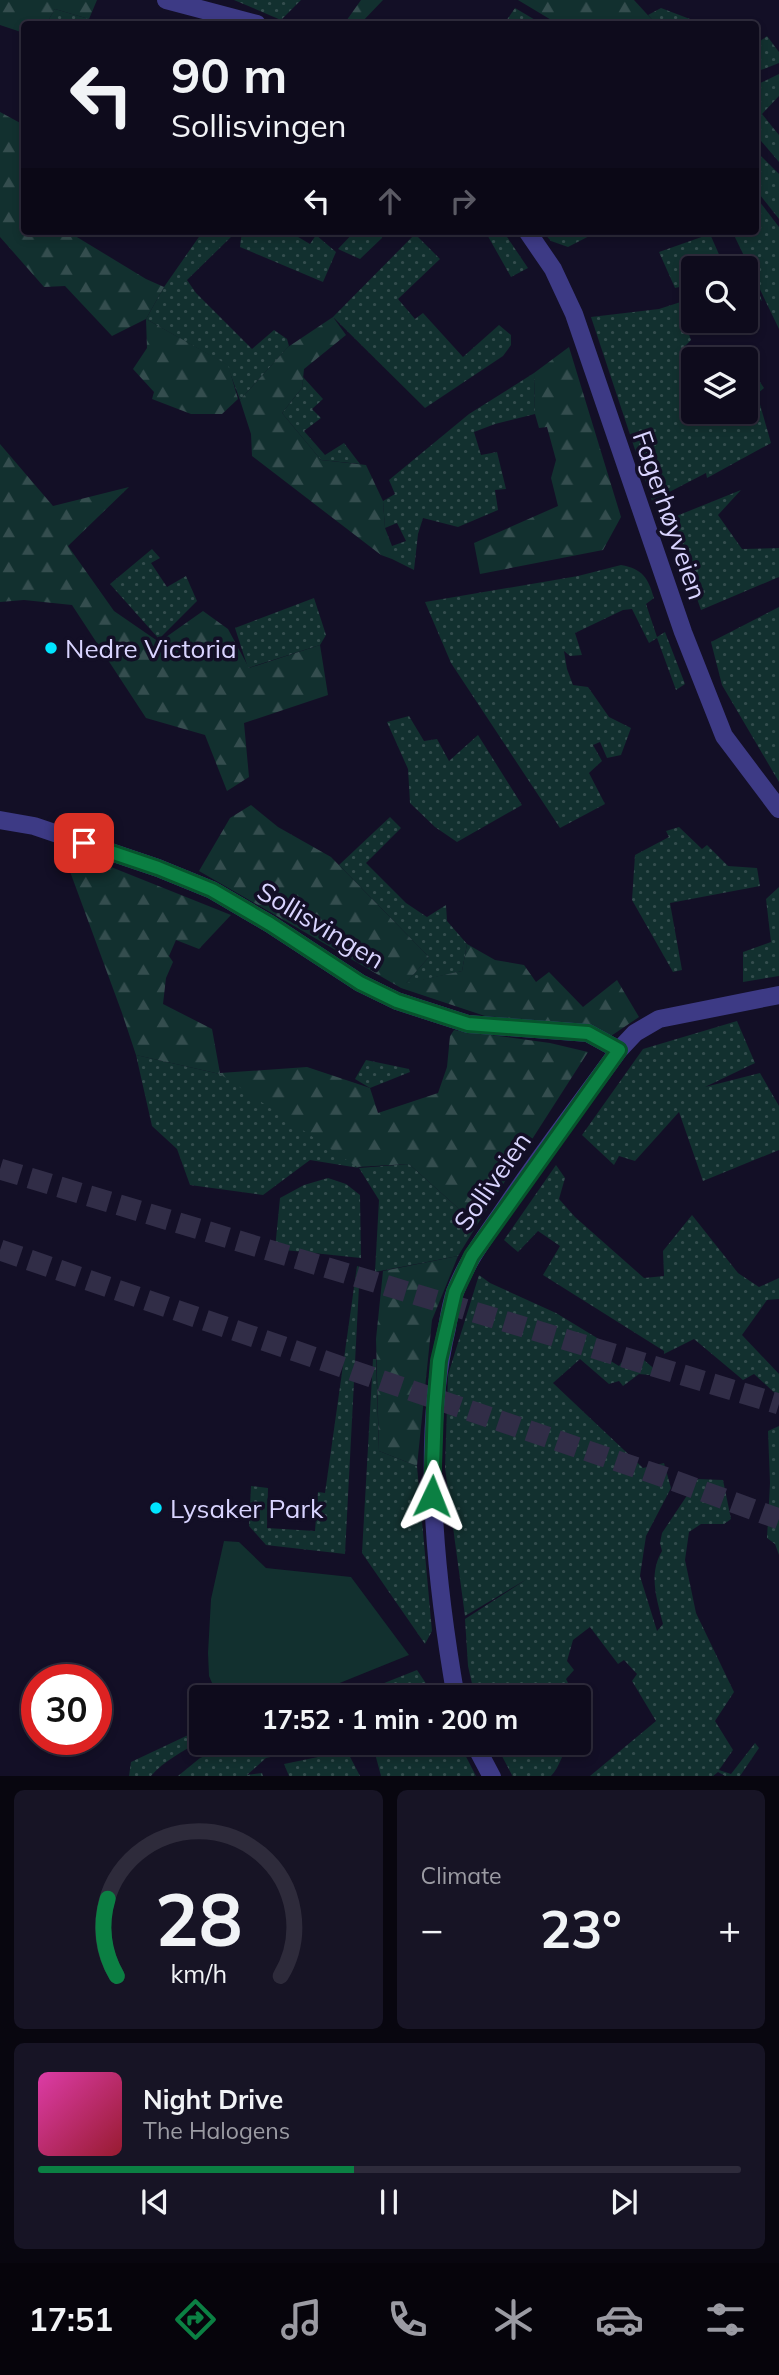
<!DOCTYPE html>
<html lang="en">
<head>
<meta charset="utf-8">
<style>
  :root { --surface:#0e0b1c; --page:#171425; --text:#f1f3f6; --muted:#9b9ba3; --line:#2e2b3b; --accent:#0b8043 }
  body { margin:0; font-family:Mulish,sans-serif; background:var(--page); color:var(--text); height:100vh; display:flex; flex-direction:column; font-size:26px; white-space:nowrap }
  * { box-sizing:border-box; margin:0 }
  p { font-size:23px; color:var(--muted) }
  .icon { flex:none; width:38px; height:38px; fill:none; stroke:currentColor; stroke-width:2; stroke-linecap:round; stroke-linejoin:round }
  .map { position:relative; height:1776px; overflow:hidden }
  .panel { display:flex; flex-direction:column; gap:14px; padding:14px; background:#08060f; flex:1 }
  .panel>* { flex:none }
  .top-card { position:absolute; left:21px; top:21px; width:738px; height:214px; border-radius:7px; box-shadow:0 4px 10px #0003,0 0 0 2px var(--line); background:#0e0b1c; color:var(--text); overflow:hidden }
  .buttons { position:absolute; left:681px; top:256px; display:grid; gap:14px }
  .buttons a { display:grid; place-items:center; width:77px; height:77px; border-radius:7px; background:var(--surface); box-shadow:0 4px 10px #0003,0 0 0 2px var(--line); font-size:35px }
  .speed { position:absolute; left:21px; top:1664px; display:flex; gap:14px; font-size:35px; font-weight:700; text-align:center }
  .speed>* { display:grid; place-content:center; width:91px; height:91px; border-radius:50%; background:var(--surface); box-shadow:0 4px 10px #0003,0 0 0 2px var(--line); line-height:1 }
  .speed .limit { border:10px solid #d22; background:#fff; color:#111 }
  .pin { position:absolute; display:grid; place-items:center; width:60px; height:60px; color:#fff; margin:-30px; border-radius:14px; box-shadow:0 4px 10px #0006 }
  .me { position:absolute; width:77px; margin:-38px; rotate:2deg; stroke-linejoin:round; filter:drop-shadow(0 0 5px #0008) }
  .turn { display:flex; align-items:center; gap:24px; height:147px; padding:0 35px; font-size:32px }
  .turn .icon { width:91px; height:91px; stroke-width:2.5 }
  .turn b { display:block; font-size:49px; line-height:60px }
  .lanes { display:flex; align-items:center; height:66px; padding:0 35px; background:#0003; justify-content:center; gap:35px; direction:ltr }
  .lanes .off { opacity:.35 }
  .big { font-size:52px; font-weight:700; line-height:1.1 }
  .panel .tile { flex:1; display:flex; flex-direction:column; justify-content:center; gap:10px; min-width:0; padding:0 24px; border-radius:10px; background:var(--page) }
  .panel .dial { align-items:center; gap:0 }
  .dial svg { height:182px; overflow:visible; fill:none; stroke:var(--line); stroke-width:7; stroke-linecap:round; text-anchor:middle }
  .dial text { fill:var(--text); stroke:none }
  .song { display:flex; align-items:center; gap:21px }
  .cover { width:84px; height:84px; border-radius:10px; background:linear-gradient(135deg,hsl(320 70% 55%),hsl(350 70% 35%)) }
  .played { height:7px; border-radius:4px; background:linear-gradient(90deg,var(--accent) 45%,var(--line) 45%) }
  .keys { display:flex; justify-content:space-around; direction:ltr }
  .heat { display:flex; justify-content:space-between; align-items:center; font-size:38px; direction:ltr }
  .panel .tiles { flex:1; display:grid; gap:14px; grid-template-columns:1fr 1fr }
  .tile:last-child { grid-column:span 2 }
  .trip { position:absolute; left:189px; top:1685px; width:402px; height:70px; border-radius:7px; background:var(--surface); box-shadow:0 4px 10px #0003,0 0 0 2px var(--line); font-weight:700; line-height:70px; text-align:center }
  .menu { display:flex; height:112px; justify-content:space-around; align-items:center; background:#06040b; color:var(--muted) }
  .menu .icon { width:49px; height:49px }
  .menu .selected { color:var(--accent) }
  .menu b { font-size:32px; color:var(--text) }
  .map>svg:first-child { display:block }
  .grass { fill:url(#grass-dots) }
  .forest { fill:url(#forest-firs) }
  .park { fill:#12302f }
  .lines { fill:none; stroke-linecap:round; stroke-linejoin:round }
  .highway-tunnel { stroke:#312d47; stroke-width:21; stroke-dasharray:21 10; stroke-linecap:butt }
  .street { stroke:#3d3a85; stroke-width:18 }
  .route-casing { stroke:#07532c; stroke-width:18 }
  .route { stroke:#0b8043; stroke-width:12 }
  .poi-dot { fill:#00e5ff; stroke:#130f26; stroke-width:2.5 }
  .labels { text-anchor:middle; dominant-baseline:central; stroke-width:7; stroke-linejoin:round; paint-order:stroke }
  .street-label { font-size:26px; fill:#d9d4ff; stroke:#130f26 }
  .poi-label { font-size:26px; fill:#d9d4ff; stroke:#130f26; text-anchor:start }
</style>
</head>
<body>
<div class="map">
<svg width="779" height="1777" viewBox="0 0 779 1777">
  <defs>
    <pattern id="grass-dots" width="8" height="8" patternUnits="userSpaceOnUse" patternTransform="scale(1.75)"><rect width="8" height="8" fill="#12302f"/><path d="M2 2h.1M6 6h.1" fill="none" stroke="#344d4e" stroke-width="1.8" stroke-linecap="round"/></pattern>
    <pattern id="forest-firs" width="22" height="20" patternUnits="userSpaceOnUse" patternTransform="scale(1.75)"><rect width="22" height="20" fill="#12302f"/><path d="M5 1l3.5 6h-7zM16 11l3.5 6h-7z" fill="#344d4e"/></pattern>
  </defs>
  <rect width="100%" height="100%" fill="#130f26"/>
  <path class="grass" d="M 234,0 L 301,0 L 281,20 Z
    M 515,8 L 542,24 L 504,24 Z
    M 661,8 L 703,24 L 656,24 L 648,15 Z
    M 55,9 L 89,19 L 86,24 L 46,24 Z
    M 767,36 L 779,52 L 779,63 L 756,72 L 756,44 Z
    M 779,74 L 779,96 L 762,114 L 779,135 L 779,162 L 756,135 L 756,85 Z
    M 756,151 L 779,174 L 779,219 L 756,190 Z
    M 756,197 L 779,227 L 779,329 L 753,275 L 762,301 L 746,290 L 746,268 L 732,268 L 746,260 L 732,231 L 756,231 Z
    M 203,231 L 231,237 L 187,280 L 196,293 L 252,349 L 274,330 L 287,339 L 289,346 L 240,400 L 227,365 L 146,319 L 164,287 Z
    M 242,231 L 288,231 L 310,244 L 316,235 L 336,252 L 323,282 L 240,247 Z
    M 355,231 L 383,231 L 382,238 L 360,259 L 338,249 Z
    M 485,231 L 503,231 L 528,268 L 511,277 Z
    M 542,231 L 599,231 L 568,247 L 551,241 Z
    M 415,234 L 440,259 L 398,299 L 415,319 L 423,313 L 463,357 L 499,325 L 511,335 L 511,345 L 503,356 L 425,408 L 333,317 Z
    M 710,234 L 725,268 L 693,268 L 693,284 L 675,288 L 659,252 Z
    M 693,298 L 693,315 L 684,321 L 691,340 L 685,346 L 693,365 L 693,411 L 746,411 L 746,382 L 758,379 L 764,388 L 757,394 L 771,443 L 707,478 L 706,473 L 652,501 L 591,317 L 659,309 Z
    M 534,373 L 535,414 L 495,424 L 474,432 L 481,455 L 497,452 L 506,489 L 495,490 L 498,510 L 458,527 L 423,518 L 418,534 L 414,570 L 392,559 L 392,546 L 406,541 L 397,523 L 385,528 L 383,501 L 395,494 L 389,480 L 469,414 Z
    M 303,377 L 323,399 L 312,409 L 321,418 L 304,431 L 325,455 L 344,443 L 360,464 L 321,460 L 282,413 L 302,388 Z
    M 741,490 L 718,515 L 742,549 L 779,548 L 779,577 L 701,610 L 669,519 Z
    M 152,549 L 160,558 L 151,563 L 167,587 L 186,576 L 197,601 L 159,639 L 110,584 Z
    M 621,565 C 643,569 648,578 654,598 L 646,604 L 657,637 L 665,632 L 685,684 L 676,690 L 657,638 L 649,643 L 632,609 L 623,610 L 575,633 L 582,655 L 570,656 L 564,651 L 567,669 L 573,685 L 588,687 L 609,717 L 631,728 L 621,755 L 607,758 L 600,742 L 593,745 L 602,761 L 589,773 L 605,804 L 560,828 L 451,663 L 425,602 L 578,576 Z
    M 314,598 L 326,635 L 320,645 L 248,668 L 235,628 Z
    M 779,607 L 779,782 L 722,685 L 711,642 Z
    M 409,716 L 424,741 L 437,739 L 449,761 L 478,735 L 522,805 L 457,842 L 435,827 L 410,803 L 408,769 L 387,722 Z
    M 390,817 L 401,828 L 366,863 L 406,903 L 427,917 L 446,905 L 447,921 L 467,944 L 462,971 L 405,984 L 429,957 L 339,865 Z
    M 679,827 L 702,849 L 707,845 L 728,866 L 757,868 L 760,886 L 670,903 L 682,970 L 673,972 L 632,900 L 635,855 L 669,837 L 666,831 Z
    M 779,887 L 779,976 L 743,982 L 743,952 L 771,942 L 766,899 Z
    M 737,1021 L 755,1063 L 705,1087 L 760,1073 L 779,1106 L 779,1150 L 703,1181 L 679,1112 L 635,1161 L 619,1156 L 614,1165 L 582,1135 L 643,1049 Z
    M 136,1055 L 220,1074 L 268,1100 L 359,1168 L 409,1164 L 477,1225 L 458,1256 L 375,1272 L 379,1200 L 359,1168 L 310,1160 L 263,1195 L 190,1185 L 177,1149 L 152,1126 Z
    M 366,1060 L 409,1069 L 410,1072 L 370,1088 L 355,1079 Z
    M 556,1165 L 565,1178 L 559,1199 L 575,1217 L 644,1278 L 664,1276 L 663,1251 L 692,1215 L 738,1273 L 759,1287 L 779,1278 L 779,1299 L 767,1300 L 742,1335 L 779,1374 L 779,1397 L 754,1374 L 743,1380 L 694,1339 L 664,1354 L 664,1351 L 543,1275 L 560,1246 L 538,1231 L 518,1252 L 504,1240 Z
    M 328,1178 L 346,1184 L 360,1195 L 361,1258 L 275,1249 L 280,1198 L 304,1185 Z
    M 357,1266 L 360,1267 L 345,1554 L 266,1545 L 249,1526 L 251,1486 L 268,1488 L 267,1528 L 315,1531 L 318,1492 L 325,1493 Z
    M 479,1275 L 490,1283 L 556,1313 L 607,1344 L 604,1357 L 619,1366 L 626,1356 L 642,1365 L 644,1360 L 658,1372 L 650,1375 L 639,1374 L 623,1386 L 619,1381 L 609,1384 L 580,1359 L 553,1383 L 643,1468 L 664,1463 L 671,1488 L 646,1536 L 640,1576 L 657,1631 L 663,1624 C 657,1599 648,1575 662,1551 L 660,1543 L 662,1533 L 698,1479 L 723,1480 L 731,1519 L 724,1524 L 701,1524 L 689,1532 L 685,1560 L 696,1613 L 734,1692 L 715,1721 L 733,1750 L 719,1770 L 731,1774 L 755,1743 L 759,1748 L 740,1776 L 725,1776 L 718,1772 L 712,1777 L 590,1776 L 656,1721 L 632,1681 L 637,1674 L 624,1660 L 618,1664 L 590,1627 L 573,1640 L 567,1661 L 574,1670 L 566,1679 L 575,1697 L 475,1697 L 468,1666 L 465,1619 L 527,1579 L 465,1616 L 445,1468 L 448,1375 Z
    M 373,1359 L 376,1359 L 379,1451 L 417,1466 L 432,1631 L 425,1644 L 362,1553 Z
    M 779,1426 L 779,1555 L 775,1544 L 767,1538 L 770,1483 L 768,1431 Z
    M 417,1670 L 435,1697 L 349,1697 Z
    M 201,1729 L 201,1741 C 183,1751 164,1761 151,1776 L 129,1776 L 131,1762 Z
    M 236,1743 L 335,1743 L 266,1758 L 247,1775 L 262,1773 L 263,1776 L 178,1776 L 200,1758 Z
    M 384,1743 L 459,1743 L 476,1776 L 381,1776 L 373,1746 Z
    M 495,1743 L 571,1743 C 561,1753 561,1766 551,1776 L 513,1777 Z
    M 347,1751 L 360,1776 L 289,1776 L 284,1764 Z"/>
  <path class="forest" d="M 0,0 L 97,0 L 89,19 L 55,9 L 46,24 L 24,24 L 24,33 L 0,25 Z
    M 361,0 L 383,0 L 360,24 L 344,24 Z
    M 518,0 L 634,0 L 656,24 L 558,24 Z
    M 0,112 L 24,125 L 24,231 L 67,231 L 146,279 L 164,287 L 146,319 L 228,365 L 238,399 L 222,414 L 191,414 L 152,399 L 154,392 L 133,369 L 147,348 L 146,319 L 112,336 L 65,286 L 44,287 L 0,237 Z
    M 333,317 L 346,335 L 304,369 L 302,388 L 282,413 L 321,460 L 366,465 L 383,501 L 385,528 L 392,546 L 392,559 L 381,555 L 252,456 L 251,434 L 240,400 L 288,347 Z
    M 569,347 L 621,517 L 603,550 L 480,574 L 474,543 L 558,506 L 551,478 L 556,460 L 547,427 L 539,428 L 535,414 L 534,373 Z
    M 0,444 L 53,506 L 129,487 L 68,546 L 114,611 L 159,642 L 203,611 L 228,629 L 249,668 L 320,645 L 328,695 L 244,723 L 249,777 L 227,791 L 205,735 L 146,718 L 72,605 L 24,600 L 0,602 Z
    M 251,805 L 278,827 L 331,857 L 429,957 L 406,983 L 462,971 L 467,944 L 495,960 L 524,965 L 536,982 L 549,972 L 583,1007 L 617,980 L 639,1017 L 608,1038 L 588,1025 L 485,1016 L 401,988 L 199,871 L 230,818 Z
    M 61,847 L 231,915 L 199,949 L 176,940 L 169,956 L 173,962 L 166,978 L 163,1004 L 212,1029 L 220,1073 L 307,1067 L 370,1088 L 378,1113 L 438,1093 L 447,1067 L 450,1036 L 454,1030 L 550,1043 L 588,1052 L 477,1225 L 409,1164 L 357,1167 L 220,1074 L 136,1055 L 122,1013 Z
    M 458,1256 L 432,1320 L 417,1466 L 379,1451 L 376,1339 L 383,1271 Z"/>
  <path class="park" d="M 224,1541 L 239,1542 L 266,1568 L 351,1577 L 409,1655 L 305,1697 L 218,1697 L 209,1676 L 208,1653 L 211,1599 Z"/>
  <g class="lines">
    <path class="highway-tunnel" d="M 0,1169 L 779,1404
      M 0,1250 L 664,1477 L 779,1519"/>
    <path class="street" d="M 166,0 L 257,24
      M 527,231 L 553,269 L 574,314 L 683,632 L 724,736 L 779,809
      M 0,820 L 34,826 L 158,868 L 212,890 L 270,924 L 360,983 L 397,1001 L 468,1024 L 588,1033 L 619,1050
      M 456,1698 C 436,1583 420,1442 447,1328 C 449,1316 451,1303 455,1292 C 467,1260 488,1233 507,1205 C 543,1152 582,1101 619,1050 L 635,1033 L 659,1019 L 779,995
      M 474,1743 L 492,1777"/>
  </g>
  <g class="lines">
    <g class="route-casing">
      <path id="route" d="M 84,843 L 158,868 L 212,890 L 270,924 L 360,983 L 397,1001 L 468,1024 L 588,1033 L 619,1050 L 472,1256 L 455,1292 L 439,1361 L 435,1408 L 432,1496"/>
    </g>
    <use href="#route" class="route"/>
  </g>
  <g class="poi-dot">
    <circle cx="51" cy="648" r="7"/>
    <circle cx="156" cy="1508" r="7"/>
  </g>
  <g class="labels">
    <g class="street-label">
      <text transform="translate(670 515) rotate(71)">Fagerhøyveien</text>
      <text transform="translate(321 925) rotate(31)">Sollisvingen</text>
      <text transform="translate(492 1181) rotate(-55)">Solliveien</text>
    </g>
    <g class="poi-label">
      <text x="65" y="648">Nedre Victoria</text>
      <text x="170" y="1508">Lysaker Park</text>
    </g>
  </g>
</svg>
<div class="buttons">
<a><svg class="icon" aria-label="search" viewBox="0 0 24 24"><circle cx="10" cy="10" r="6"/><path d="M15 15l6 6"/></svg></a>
<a><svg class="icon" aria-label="layers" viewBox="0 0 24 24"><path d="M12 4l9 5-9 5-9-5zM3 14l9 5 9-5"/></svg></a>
</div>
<div class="speed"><div class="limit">30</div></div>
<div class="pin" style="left:84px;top:843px;background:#d93025"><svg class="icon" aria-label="arrive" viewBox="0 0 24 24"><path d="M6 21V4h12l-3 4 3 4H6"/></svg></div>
<svg class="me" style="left:432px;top:1496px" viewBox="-20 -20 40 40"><path d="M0-17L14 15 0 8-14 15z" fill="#0b8043" stroke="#fff" stroke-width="4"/></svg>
<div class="trip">17:52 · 1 min · 200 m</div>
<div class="top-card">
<div class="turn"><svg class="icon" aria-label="left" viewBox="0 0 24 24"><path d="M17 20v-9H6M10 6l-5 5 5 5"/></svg><div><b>90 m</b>Sollisvingen</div></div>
<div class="lanes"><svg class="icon" aria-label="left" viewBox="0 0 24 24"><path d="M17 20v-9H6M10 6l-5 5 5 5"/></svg><svg class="icon off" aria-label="ahead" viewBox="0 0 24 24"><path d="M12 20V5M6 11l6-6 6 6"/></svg><svg class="icon off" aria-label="right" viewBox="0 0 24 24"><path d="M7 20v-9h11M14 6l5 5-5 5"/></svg></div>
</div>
</div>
<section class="panel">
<div class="tiles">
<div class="tile dial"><svg viewBox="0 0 100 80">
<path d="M14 69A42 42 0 1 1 86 69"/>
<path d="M14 69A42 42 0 0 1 10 35" stroke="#0b8043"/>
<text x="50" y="56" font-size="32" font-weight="700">28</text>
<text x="50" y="72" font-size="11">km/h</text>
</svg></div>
<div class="tile"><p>Climate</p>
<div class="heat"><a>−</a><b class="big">23°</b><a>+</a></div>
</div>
<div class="tile">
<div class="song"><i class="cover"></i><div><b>Night Drive</b><p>The Halogens</p></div></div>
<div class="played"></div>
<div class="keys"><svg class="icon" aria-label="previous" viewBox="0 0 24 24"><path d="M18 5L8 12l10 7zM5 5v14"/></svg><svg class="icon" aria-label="pause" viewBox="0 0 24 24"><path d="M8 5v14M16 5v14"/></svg><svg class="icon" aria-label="next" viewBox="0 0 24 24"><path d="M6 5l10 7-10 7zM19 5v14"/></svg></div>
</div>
</div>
</section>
<nav class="menu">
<b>17:51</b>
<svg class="icon selected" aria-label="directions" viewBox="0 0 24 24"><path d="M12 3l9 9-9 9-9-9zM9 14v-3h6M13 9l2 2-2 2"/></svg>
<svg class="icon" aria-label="music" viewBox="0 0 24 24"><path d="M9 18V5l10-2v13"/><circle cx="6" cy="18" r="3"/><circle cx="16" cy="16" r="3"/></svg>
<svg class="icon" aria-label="phone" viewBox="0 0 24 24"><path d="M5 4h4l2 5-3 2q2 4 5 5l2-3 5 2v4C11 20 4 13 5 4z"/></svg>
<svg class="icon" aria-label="climate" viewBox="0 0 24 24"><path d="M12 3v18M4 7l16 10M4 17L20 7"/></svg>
<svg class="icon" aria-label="car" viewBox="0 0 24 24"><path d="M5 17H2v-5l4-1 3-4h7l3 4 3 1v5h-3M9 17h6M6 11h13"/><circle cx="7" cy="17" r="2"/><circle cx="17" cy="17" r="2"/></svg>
<svg class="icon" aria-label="filters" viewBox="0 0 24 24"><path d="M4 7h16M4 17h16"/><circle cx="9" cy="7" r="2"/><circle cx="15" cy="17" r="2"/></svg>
</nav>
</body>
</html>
